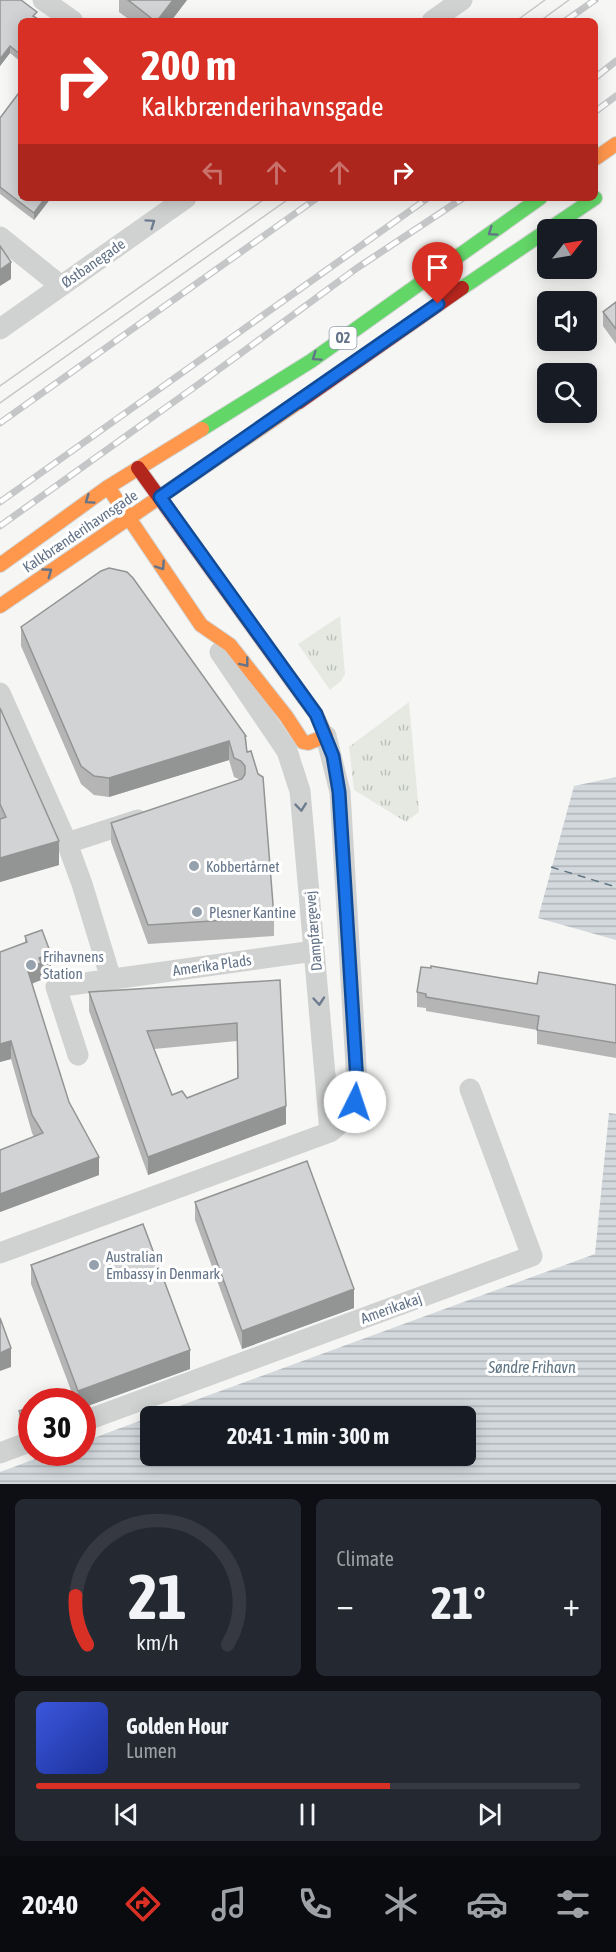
<!DOCTYPE html>
<html lang="en">
<head>
<meta charset="utf-8">
<style>
  :root { --surface:#171b24; --page:#242831; --text:#f1f3f6; --muted:#9ea1a6; --line:#363941; --accent:#d93025 }
  body { margin:0; font-family:"Asap Condensed",sans-serif; background:var(--page); color:var(--text); height:100vh; display:flex; flex-direction:column; font-size:22px; white-space:nowrap }
  * { box-sizing:border-box; margin:0 }
  p { font-size:20px; color:var(--muted) }
  .icon { flex:none; width:33px; height:33px; fill:none; stroke:currentColor; stroke-width:2; stroke-linecap:round; stroke-linejoin:round }
  .map { position:relative; height:1484px; overflow:hidden }
  .side { display:flex; flex-direction:column; gap:15px; padding:15px; background:#0d0f14; flex:1 }
  .side>* { flex:none }
  .banner { position:absolute; left:18px; top:18px; width:580px; height:183px; border-radius:9px; box-shadow:0 3px 15px #0003; background:#d93025; color:#fff; overflow:hidden }
  .needle { width:39px; rotate:59deg }
  .tools { position:absolute; left:537px; top:219px; display:grid; gap:12px }
  .tools a { display:grid; place-items:center; width:60px; height:60px; border-radius:9px; background:var(--surface); box-shadow:0 3px 15px #0003; font-size:30px }
  .speed { position:absolute; left:18px; top:1388px; display:flex; gap:12px; font-size:30px; font-weight:700; text-align:center }
  .speed>* { display:grid; place-content:center; width:78px; height:78px; border-radius:50%; background:var(--surface); box-shadow:0 3px 15px #0003; line-height:1 }
  .speed .limit { border:9px solid #d22; background:#fff; color:#111 }
  .pin { position:absolute; display:grid; place-items:center; width:51px; height:51px; color:#fff; margin:-62px -26px; border-radius:50% 50% 50% 0; rotate:-45deg; box-shadow:0 0 6px #0007 }
  .pin .icon { rotate:45deg }
  .me { position:absolute; width:66px; margin:-33px; rotate:4deg; stroke-linejoin:round; filter:drop-shadow(0 0 4px #0008) }
  .turn { display:flex; align-items:center; gap:21px; height:126px; padding:0 24px; font-size:27px }
  .turn .icon { width:78px; height:78px; stroke-width:2.5 }
  .turn b { display:block; font-size:42px; line-height:51px }
  .lanes { display:flex; align-items:center; height:57px; padding:0 24px; background:#0003; justify-content:center; gap:30px; direction:ltr }
  .lanes .off { opacity:.35 }
  .big { font-size:45px; font-weight:700; line-height:1.1 }
  .side .widget { flex:1; display:flex; flex-direction:column; justify-content:center; gap:9px; min-width:0; padding:0 21px; border-radius:9px; background:var(--page) }
  .side .dial { align-items:center; gap:0 }
  .dial svg { height:156px; overflow:visible; fill:none; stroke:var(--line); stroke-width:7; stroke-linecap:round; text-anchor:middle }
  .dial text { fill:var(--text); stroke:none }
  .song { display:flex; align-items:center; gap:18px }
  .cover { width:72px; height:72px; border-radius:9px; background:linear-gradient(135deg,hsl(230 70% 55%),hsl(230 70% 35%)) }
  .played { height:6px; border-radius:3px; background:linear-gradient(90deg,var(--accent) 65%,var(--line) 65%) }
  .keys { display:flex; justify-content:space-around; direction:ltr }
  .heat { display:flex; justify-content:space-between; align-items:center; font-size:33px; direction:ltr }
  .side .tiles { flex:1; display:grid; gap:15px; grid-template-columns:1fr 1fr }
  .widget:last-child { grid-column:span 2 }
  .trip { position:absolute; left:140px; top:1406px; width:336px; height:60px; border-radius:9px; background:var(--surface); box-shadow:0 3px 15px #0003; font-weight:700; line-height:60px; text-align:center }
  .menu { display:flex; height:96px; justify-content:space-around; align-items:center; background:#090b0e; color:var(--muted) }
  .menu .icon { width:42px; height:42px }
  .menu .on { color:var(--accent) }
  .menu b { font-size:27px; color:var(--text) }
  .map>svg:first-child { display:block }
  .grass { fill:url(#grass-tufts) }
  .water { fill:url(#water-rules) }
  .lines { fill:none; stroke-linecap:round; stroke-linejoin:round }
  .ferry { stroke:#5f7584; stroke-width:1.5; stroke-dasharray:8 6; stroke-linecap:butt }
  .fast-casing { stroke:#d2d4d5; stroke-width:16 }
  .slow-casing { stroke:#d2d4d5; stroke-width:16 }
  .jam-casing { stroke:#d2d4d5; stroke-width:16 }
  .street { stroke:#d0d1d1; stroke-width:21 }
  .fast { stroke:#63d668; stroke-width:14 }
  .slow { stroke:#ff974d; stroke-width:14 }
  .jam { stroke:#b3261e; stroke-width:14 }
  .tram { stroke:#c5c6c8; stroke-width:1.5 }
  .rail-casing { stroke:#c5c6c8; stroke-width:7 }
  .rail { stroke:#fff; stroke-width:4.5; stroke-dasharray:14; stroke-linecap:butt }
  .wall { fill:#b5b5b6; fill-rule:evenodd }
  .shaded-wall { fill:#939494 }
  .building { fill:#d2d3d4; stroke:#939494; stroke-width:1.5; fill-rule:evenodd }
  .oneway { stroke:#6e7c8f }
  .oneway2 { stroke:#637388 }
  .route-casing { stroke:#114b97; stroke-width:15 }
  .route { stroke:#1a73e8; stroke-width:10 }
  .poi-dot { fill:#96a1ae; stroke:#fff; stroke-width:2 }
  .labels { text-anchor:middle; dominant-baseline:central; stroke-width:6; stroke-linejoin:round; paint-order:stroke }
  .shield { fill:#fff; stroke:#929dac; stroke-width:1.5 }
  .shield-label { font-size:14px; font-weight:bold; fill:#637388 }
  .street-label { font-size:15px; fill:#637388; stroke:#fff }
  .poi-label { font-size:15px; fill:#637388; stroke:#fff; text-anchor:start }
  .water-label { font-size:16px; font-style:italic; fill:#5f7584; stroke:#fff }
</style>
</head>
<body>
<div class="map">
<svg width="616" height="1484" viewBox="0 0 616 1484">
  <defs>
    <pattern id="grass-tufts" width="24" height="20" patternUnits="userSpaceOnUse" patternTransform="scale(1.5)"><rect width="24" height="20" fill="#e5e9e2"/><path d="M3 7l-1-3M5 7V3M7 7l1-3M15 17l-1-3M17 17v-4M19 17l1-3" fill="none" stroke="#bdc1bd"/></pattern>
    <pattern id="water-rules" width="6" height="5" patternUnits="userSpaceOnUse" patternTransform="scale(1.5)"><rect width="6" height="5" fill="#d2d8dc"/><path d="M0 2.5h6" fill="none" stroke="#aeb4b8"/></pattern>
  </defs>
  <rect width="100%" height="100%" fill="#f6f6f4"/>
  <path class="grass" d="M 340,616 L 345,674 L 341,681 L 330,690 L 298,644 Z
    M 409,702 L 419,812 L 406,822 L 354,790 L 349,747 Z"/>
  <path class="water" d="M 616,777 L 616,940 L 538,918 L 574,786 Z
    M 609,1113 L 616,1114 L 616,1484 L 0,1484 L 0,1472 L 54,1452 L 82,1452 L 83,1442 L 150,1417 L 150,1455 L 465,1455 L 465,1416 L 152,1416 L 595,1254 Z"/>
  <g class="lines">
    <path class="ferry" d="M 551,867 L 616,887"/>
    <g class="fast-casing">
      <path id="fast" d="M 462,288 L 595,198
        M 202,429 L 311,361 L 540,198"/>
    </g>
    <g class="slow-casing">
      <path id="slow" d="M 596,158 L 616,144
        M 108,487 L 201,625 L 230,645 L 286,716 L 303,742 L 308,743 L 326,736 L 316,714 L 304,698
        M 0,565 L 108,487 L 202,429
        M 0,606 L 299,402"/>
    </g>
    <g class="jam-casing">
      <path id="jam" d="M 299,402 L 462,288
        M 138,468 L 304,698"/>
    </g>
    <path class="street" d="M 43,0 L 73,21
      M 432,21 L 462,0
      M 0,237 L 61,286
      M 0,329 L 186,198
      M 220,652 L 287,751 L 300,791 L 330,1132
      M 0,693 L 67,843 L 82,884 L 111,979
      M 67,843 L 138,820
      M 78,1055 L 56,987 L 314,951
      M 0,1253 L 330,1132 C 350,1117 354,1107 357,1083 L 340,792 L 326,736
      M 82,1422 L 532,1256 L 470,1089
      M 0,1453 L 32,1441"/>
    <use href="#fast" class="fast"/>
    <use href="#slow" class="slow"/>
    <use href="#jam" class="jam"/>
    <path class="tram" d="M 516,21 L 545,0
      M 540,21 L 569,0
      M 0,386 L 266,198
      M 0,403 L 290,198"/>
    <g class="rail-casing">
      <path id="rail" d="M 565,21 L 595,0
        M 596,77 L 616,61
        M 596,111 L 616,96
        M 0,423 L 317,198
        M 0,502 L 428,198
        M 0,526 L 203,381 L 357,268 L 463,198"/>
    </g>
    <use href="#rail" class="rail"/>
  </g>
  <path class="wall" d="M 0,0 L 37,18 L 21,21 L 21,62 L 10,53 L 0,66 Z
    M 119,0 L 187,0 L 171,21 L 131,21 L 119,12 Z
    M 0,118 L 51,198 L 34,220 L 0,194 Z
    M 616,302 L 616,344 L 603,326 L 603,312 Z
    M 21,627 L 246,736 L 247,752 L 274,917 L 274,936 L 148,944 L 111,842 L 111,823 L 241,780 L 234,777 L 229,760 L 109,797 L 94,795 L 81,784 L 21,646 Z
    M 0,708 L 59,865 L 0,882 Z
    M 25,936 L 51,972 L 41,975 L 41,980 L 32,984 L 69,1102 L 99,1175 L 0,1212 L 0,1150 L 34,1137 L 32,1133 L 11,1059 L 0,1062 L 0,952 L 25,943 Z
    M 280,980 L 286,1124 L 148,1175 L 89,1011 L 89,992 ZM 237,1041 L 237,1079 L 187,1098 L 172,1095 L 154,1049 Z
    M 537,984 L 616,985 L 616,1058 L 537,1044 L 537,1030 L 426,1011 L 426,1008 L 417,1007 L 417,992 Z
    M 195,1202 L 354,1308 L 242,1349 L 195,1220 Z
    M 31,1265 L 190,1369 L 82,1408 L 82,1401 L 75,1401 L 31,1284 Z
    M 32,1406 L 32,1429 L 25,1430 L 19,1415 L 19,1411 Z"/>
  <path class="shaded-wall" d="M 173,0 L 187,0 L 171,21 L 157,21 Z
    M 10,46 L 10,53 L 0,66 L 0,59 Z
    M 45,198 L 51,198 L 34,220 L 34,213 Z
    M 11,262 L 11,279 L 0,286 L 0,270 Z
    M 229,741 L 229,760 L 109,797 L 109,778 Z
    M 59,841 L 59,865 L 0,882 L 0,858 Z
    M 51,954 L 51,972 L 41,975 L 41,980 L 27,985 L 27,968 L 39,958 Z
    M 11,1041 L 11,1059 L 0,1062 L 0,1044 Z
    M 286,1106 L 286,1124 L 148,1175 L 148,1157 Z
    M 99,1157 L 99,1175 L 0,1212 L 0,1194 Z
    M 354,1289 L 354,1308 L 242,1349 L 242,1331 Z
    M 11,1348 L 11,1367 L 0,1371 L 0,1353 Z
    M 190,1350 L 190,1369 L 82,1408 L 82,1401 L 78,1401 L 78,1391 Z"/>
  <path class="building" d="M 0,0 L 21,0 L 37,12 L 33,16 L 41,21 L 21,21 L 21,55 L 10,46 L 0,59 Z
    M 128,0 L 173,0 L 157,21 L 155,21 Z
    M 21,90 L 21,198 L 45,198 L 34,213 L 0,187 L 0,118 Z
    M 0,246 L 11,262 L 0,270 Z
    M 616,302 L 616,329 L 603,312 Z
    M 109,568 L 127,572 L 133,578 L 246,736 L 245,736 L 247,752 L 251,751 L 258,774 L 263,777 L 274,917 L 148,925 L 111,823 L 242,779 L 245,774 L 245,766 L 241,761 L 234,758 L 229,741 L 109,778 L 94,776 L 81,766 L 21,627 L 101,571 Z
    M 0,708 L 59,841 L 0,858 L 0,819 L 6,817 L 0,804 Z
    M 42,930 L 51,954 L 39,958 L 41,963 L 27,968 L 69,1102 L 99,1157 L 0,1194 L 0,1150 L 43,1133 L 32,1115 L 11,1041 L 0,1044 L 0,952 L 27,942 L 25,936 Z
    M 431,966 L 537,984 L 539,972 L 616,985 L 616,1043 L 537,1030 L 539,1016 L 426,997 L 426,994 L 417,992 L 421,967 L 431,968 Z
    M 280,980 L 286,1106 L 148,1157 L 89,992 ZM 237,1023 L 238,1078 L 187,1098 L 182,1091 L 172,1095 L 147,1031 Z
    M 307,1161 L 354,1289 L 242,1331 L 195,1202 Z
    M 143,1224 L 190,1350 L 78,1391 L 31,1265 Z
    M 0,1318 L 11,1348 L 0,1353 Z
    M 32,1406 L 32,1425 L 25,1426 L 19,1411 Z"/>
  <defs><path id="oneway-chevron" d="M-2-3.5L2.5 0L-2 3.5" fill="none" stroke-width="1.6" stroke-linecap="round" stroke-linejoin="round" transform="scale(1.5)"/></defs>
  <g class="oneway">
    <use href="#oneway-chevron" transform="translate(151 223) rotate(-35)"/>
    <use href="#oneway-chevron" transform="translate(301 807) rotate(84)"/>
    <use href="#oneway-chevron" transform="translate(319 1001) rotate(85)"/>
  </g>
  <g class="oneway2">
    <use href="#oneway-chevron" transform="translate(492 232) rotate(145)"/>
    <use href="#oneway-chevron" transform="translate(316 357) rotate(145)"/>
    <use href="#oneway-chevron" transform="translate(89 500) rotate(145)"/>
    <use href="#oneway-chevron" transform="translate(161 566) rotate(56)"/>
    <use href="#oneway-chevron" transform="translate(48 572) rotate(-36)"/>
    <use href="#oneway-chevron" transform="translate(245 663) rotate(52)"/>
  </g>
  <g class="lines">
    <g class="route-casing">
      <path id="route" d="M 355,1102 L 357,1083 L 339,792 L 333,756 L 316,714 L 160,497 L 438,304"/>
    </g>
    <use href="#route" class="route"/>
  </g>
  <g class="poi-dot">
    <circle cx="194" cy="866" r="6"/>
    <circle cx="197" cy="912" r="6"/>
    <circle cx="31" cy="965" r="6"/>
    <circle cx="94" cy="1265" r="6"/>
  </g>
  <g class="labels">
    <rect class="shield" x="329.5" y="327" width="27" height="22" rx="4.5"/>
    <g class="shield-label">
      <text x="343" y="338">O2</text>
    </g>
    <g class="street-label">
      <text transform="translate(93 263) rotate(-35)">Østbanegade</text>
      <text transform="translate(80 531) rotate(-34)">Kalkbrænderihavnsgade</text>
      <text transform="translate(313 931) rotate(-95)">Dampfærgevej</text>
      <text transform="translate(212 965) rotate(-8)">Amerika Plads</text>
      <text transform="translate(391 1308) rotate(-20)">Amerikakaj</text>
    </g>
    <g class="poi-label">
      <text x="206" y="866">Kobbertårnet</text>
      <text x="209" y="912">Plesner Kantine</text>
      <text x="43" y="956">Frihavnens<tspan x="43" dy="17">Station</tspan></text>
      <text x="106" y="1256">Australian<tspan x="106" dy="17">Embassy in Denmark</tspan></text>
    </g>
    <g class="water-label">
      <text x="532" y="1367">Søndre Frihavn</text>
    </g>
  </g>
</svg>
<div class="tools">
<a><svg class="needle" viewBox="-14 -14 28 28"><path d="M0-13l5 13h-10z" fill="#e53935"/><path d="M0 13l5-13h-10z" fill="#9ea1a6"/></svg></a>
<a><svg class="icon" aria-label="sound" viewBox="0 0 24 24"><path d="M4 9h4l5-4v14l-5-4H4zM17 9q2 3 0 6"/></svg></a>
<a><svg class="icon" aria-label="search" viewBox="0 0 24 24"><circle cx="10" cy="10" r="6"/><path d="M15 15l6 6"/></svg></a>
</div>
<div class="speed"><div class="limit">30</div></div>
<div class="pin" style="left:438px;top:304px;background:#d93025"><svg class="icon" aria-label="arrive" viewBox="0 0 24 24"><path d="M6 21V4h12l-3 4 3 4H6"/></svg></div>
<svg class="me" style="left:355px;top:1102px" viewBox="-20 -20 40 40"><circle r="19" fill="#fff"/><path d="M0-13L10 11 0 6-10 11z" fill="#1a73e8"/></svg>
<div class="trip">20:41 · 1 min · 300 m</div>
<div class="banner">
<div class="turn"><svg class="icon" aria-label="right" viewBox="0 0 24 24"><path d="M7 20v-9h11M14 6l5 5-5 5"/></svg><div><b>200 m</b>Kalkbrænderihavnsgade</div></div>
<div class="lanes"><svg class="icon off" aria-label="left" viewBox="0 0 24 24"><path d="M17 20v-9H6M10 6l-5 5 5 5"/></svg><svg class="icon off" aria-label="ahead" viewBox="0 0 24 24"><path d="M12 20V5M6 11l6-6 6 6"/></svg><svg class="icon off" aria-label="ahead" viewBox="0 0 24 24"><path d="M12 20V5M6 11l6-6 6 6"/></svg><svg class="icon" aria-label="right" viewBox="0 0 24 24"><path d="M7 20v-9h11M14 6l5 5-5 5"/></svg></div>
</div>
</div>
<section class="side">
<div class="tiles">
<div class="widget dial"><svg viewBox="0 0 100 80">
<path d="M14 69A42 42 0 1 1 86 69"/>
<path d="M14 69A42 42 0 0 1 8 44" stroke="#d93025"/>
<text x="50" y="56" font-size="32" font-weight="700">21</text>
<text x="50" y="72" font-size="11">km/h</text>
</svg></div>
<div class="widget"><p>Climate</p>
<div class="heat"><a>−</a><b class="big">21°</b><a>+</a></div>
</div>
<div class="widget">
<div class="song"><i class="cover"></i><div><b>Golden Hour</b><p>Lumen</p></div></div>
<div class="played"></div>
<div class="keys"><svg class="icon" aria-label="previous" viewBox="0 0 24 24"><path d="M18 5L8 12l10 7zM5 5v14"/></svg><svg class="icon" aria-label="pause" viewBox="0 0 24 24"><path d="M8 5v14M16 5v14"/></svg><svg class="icon" aria-label="next" viewBox="0 0 24 24"><path d="M6 5l10 7-10 7zM19 5v14"/></svg></div>
</div>
</div>
</section>
<nav class="menu">
<b>20:40</b>
<svg class="icon on" aria-label="directions" viewBox="0 0 24 24"><path d="M12 3l9 9-9 9-9-9zM9 14v-3h6M13 9l2 2-2 2"/></svg>
<svg class="icon" aria-label="music" viewBox="0 0 24 24"><path d="M9 18V5l10-2v13"/><circle cx="6" cy="18" r="3"/><circle cx="16" cy="16" r="3"/></svg>
<svg class="icon" aria-label="phone" viewBox="0 0 24 24"><path d="M5 4h4l2 5-3 2q2 4 5 5l2-3 5 2v4C11 20 4 13 5 4z"/></svg>
<svg class="icon" aria-label="climate" viewBox="0 0 24 24"><path d="M12 3v18M4 7l16 10M4 17L20 7"/></svg>
<svg class="icon" aria-label="car" viewBox="0 0 24 24"><path d="M5 17H2v-5l4-1 3-4h7l3 4 3 1v5h-3M9 17h6M6 11h13"/><circle cx="7" cy="17" r="2"/><circle cx="17" cy="17" r="2"/></svg>
<svg class="icon" aria-label="filters" viewBox="0 0 24 24"><path d="M4 7h16M4 17h16"/><circle cx="9" cy="7" r="2"/><circle cx="15" cy="17" r="2"/></svg>
</nav>
</body>
</html>
